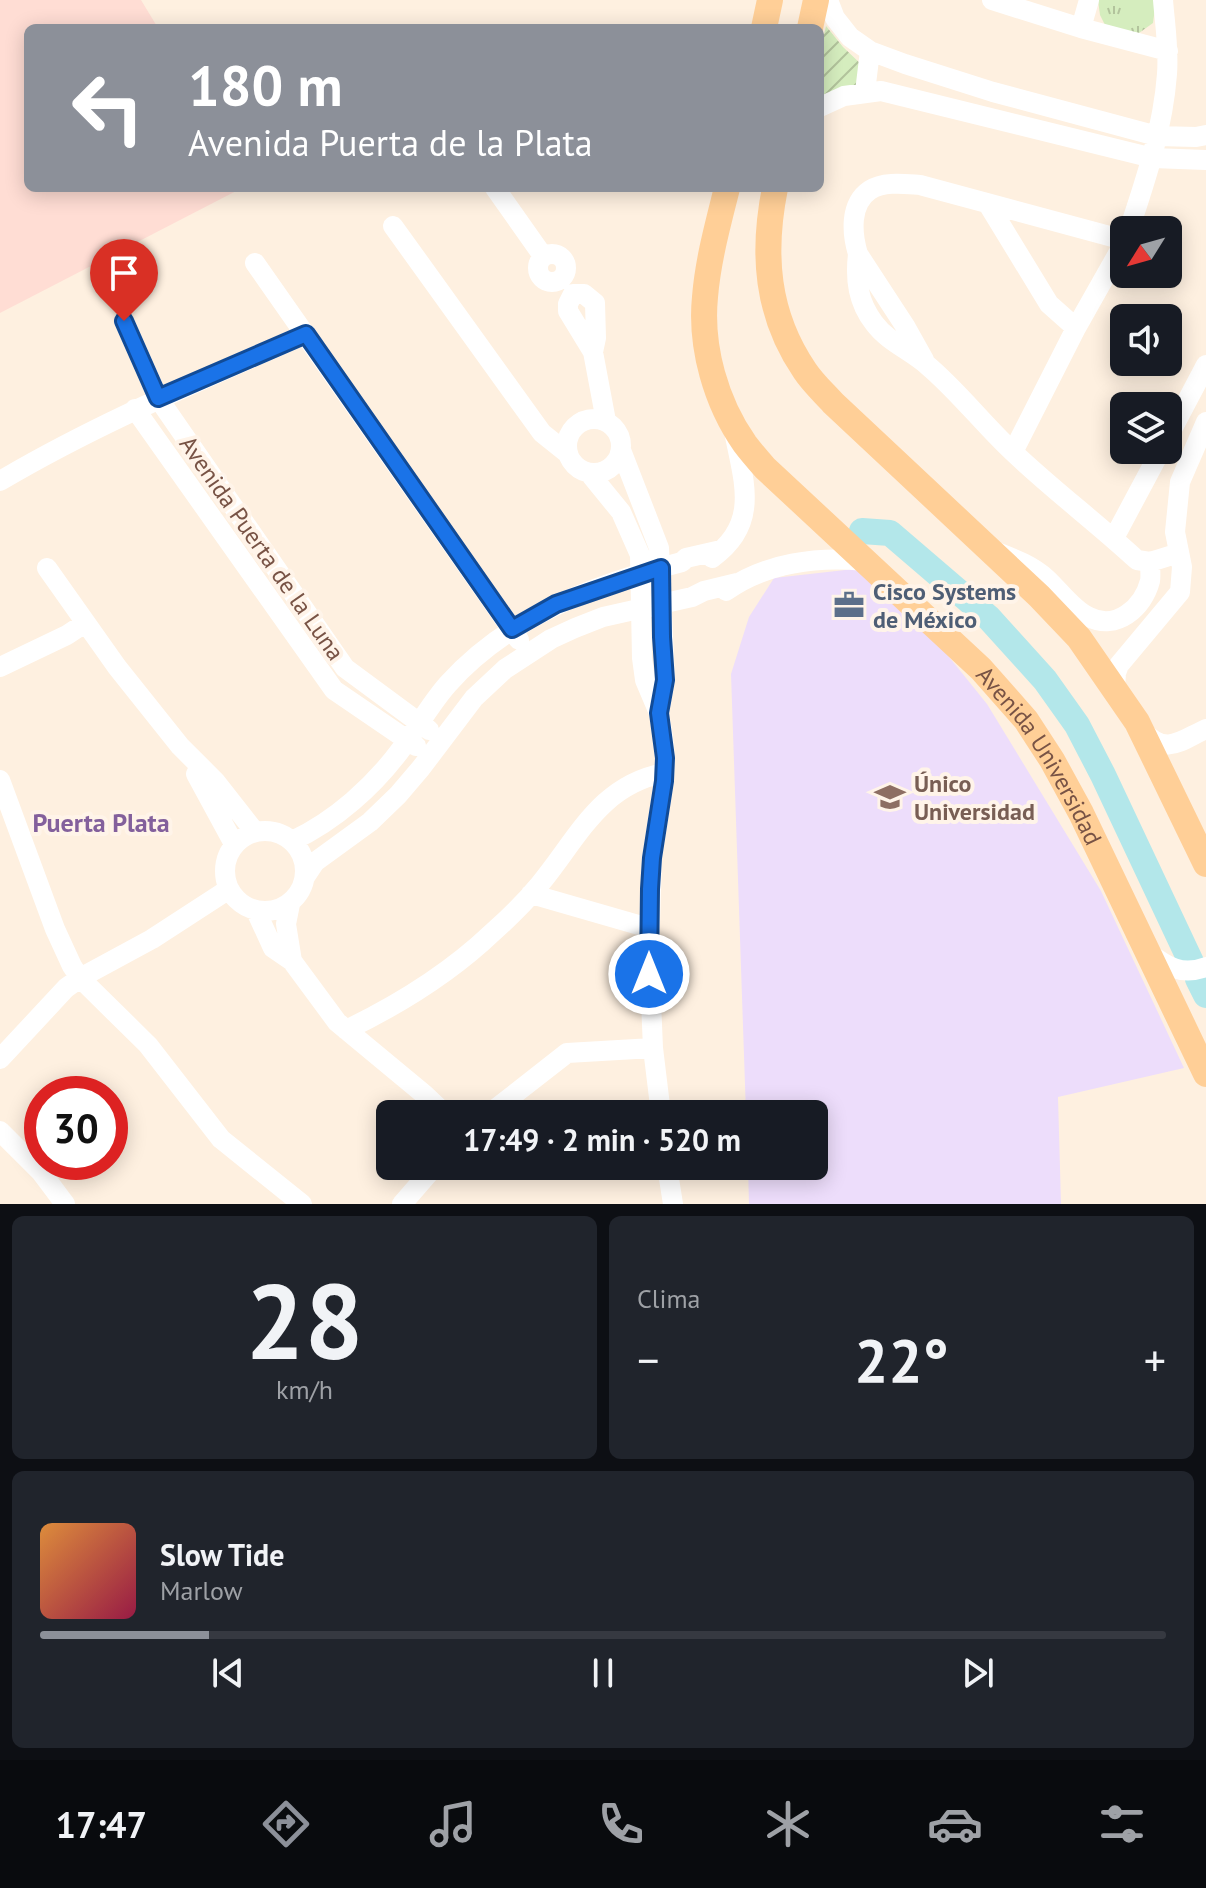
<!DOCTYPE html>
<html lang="es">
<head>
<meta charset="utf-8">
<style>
  :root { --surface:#171b24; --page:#20242c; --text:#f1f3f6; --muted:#9ea1a6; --line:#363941; --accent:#8c9099 }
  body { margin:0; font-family:"PT Sans",sans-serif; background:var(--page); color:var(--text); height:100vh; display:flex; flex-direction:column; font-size:30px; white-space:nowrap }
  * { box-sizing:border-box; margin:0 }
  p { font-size:26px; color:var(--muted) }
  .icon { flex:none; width:44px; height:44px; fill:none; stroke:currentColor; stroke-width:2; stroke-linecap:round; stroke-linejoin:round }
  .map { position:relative; height:1204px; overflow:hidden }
  .details { display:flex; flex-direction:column; gap:12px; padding:12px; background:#0d0f14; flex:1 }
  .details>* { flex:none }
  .banner { position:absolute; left:24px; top:24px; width:800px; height:168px; border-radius:12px; box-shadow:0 4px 20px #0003; background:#8c9099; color:#fff; overflow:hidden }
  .needle { width:52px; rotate:233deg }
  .fabs { position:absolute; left:1110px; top:216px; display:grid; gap:16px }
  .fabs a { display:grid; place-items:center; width:72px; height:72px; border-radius:12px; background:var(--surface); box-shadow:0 4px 20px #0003; font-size:40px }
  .speed { position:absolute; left:24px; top:1076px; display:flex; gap:16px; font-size:40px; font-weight:700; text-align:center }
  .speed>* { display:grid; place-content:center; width:104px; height:104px; border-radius:50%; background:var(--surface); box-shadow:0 4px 20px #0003; line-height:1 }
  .speed .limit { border:12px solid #d22; background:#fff; color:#111 }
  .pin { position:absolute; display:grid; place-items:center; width:68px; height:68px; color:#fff; margin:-82px -34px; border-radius:50% 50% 50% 0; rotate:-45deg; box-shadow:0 0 8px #0007 }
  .pin .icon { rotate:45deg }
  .me { position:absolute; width:88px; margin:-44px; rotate:0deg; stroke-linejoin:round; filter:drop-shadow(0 0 6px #0008) }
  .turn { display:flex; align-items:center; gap:28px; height:168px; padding:0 32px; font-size:36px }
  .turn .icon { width:104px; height:104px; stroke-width:2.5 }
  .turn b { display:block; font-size:56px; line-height:68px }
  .big { font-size:60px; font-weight:800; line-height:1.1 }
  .details .tile { flex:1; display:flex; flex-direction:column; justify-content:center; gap:12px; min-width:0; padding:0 28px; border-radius:12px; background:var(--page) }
  .details .dial { align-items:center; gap:0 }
  .dial b { font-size:104px; line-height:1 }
  .song { display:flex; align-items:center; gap:24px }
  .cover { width:96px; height:96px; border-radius:12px; background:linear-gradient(135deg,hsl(30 70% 55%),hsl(340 70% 35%)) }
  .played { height:8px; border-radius:4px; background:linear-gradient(90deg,var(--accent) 15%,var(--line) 15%) }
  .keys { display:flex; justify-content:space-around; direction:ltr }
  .heat { display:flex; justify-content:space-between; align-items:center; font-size:44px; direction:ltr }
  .details .tiles { flex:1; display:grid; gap:12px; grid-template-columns:1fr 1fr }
  .tile:last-child { grid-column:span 2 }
  .trip { position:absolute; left:376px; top:1100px; width:452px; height:80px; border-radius:12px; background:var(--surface); box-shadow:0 4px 20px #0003; font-weight:800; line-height:80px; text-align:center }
  .menu { display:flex; height:128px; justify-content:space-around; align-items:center; background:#090b0e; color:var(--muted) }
  .menu .icon { width:56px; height:56px }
  .menu .selected { color:var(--accent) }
  .menu b { font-size:36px; color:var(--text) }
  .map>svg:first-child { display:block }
  .commercial { fill:#ffddd4 }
  .education { fill:#edddfb }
  .park { fill:url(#park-tufts) }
  .garden { fill:url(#garden-furrows) }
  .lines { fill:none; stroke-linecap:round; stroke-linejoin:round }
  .river { stroke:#b3e7ea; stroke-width:26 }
  .minor { stroke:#fff; stroke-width:20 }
  .major { stroke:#ffcf97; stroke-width:26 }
  .route-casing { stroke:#114b97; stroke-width:20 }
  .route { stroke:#1a73e8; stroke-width:14 }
  .labels { text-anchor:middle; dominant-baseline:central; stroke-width:8; stroke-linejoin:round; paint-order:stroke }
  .street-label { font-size:24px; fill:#785345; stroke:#fff4e9 }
  .service-label { font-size:24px; font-weight:bold; fill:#4e5e75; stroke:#fff4e9; text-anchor:start }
  .education-label { font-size:24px; font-weight:bold; fill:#785e54; stroke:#fff4e9; text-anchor:start }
  .neighbourhood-label { font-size:26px; font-weight:bold; fill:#83609c; stroke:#fff4e9 }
</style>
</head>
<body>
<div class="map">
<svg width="1206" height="1204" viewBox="0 0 1206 1204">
  <defs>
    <pattern id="park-tufts" width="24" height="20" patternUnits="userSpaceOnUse" patternTransform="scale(2)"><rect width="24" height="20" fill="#d5edbe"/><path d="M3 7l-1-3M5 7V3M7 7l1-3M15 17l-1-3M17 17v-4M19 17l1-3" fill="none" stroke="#b2c39c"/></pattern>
    <pattern id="garden-furrows" width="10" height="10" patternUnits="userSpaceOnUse" patternTransform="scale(2)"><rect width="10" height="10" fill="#d5edbe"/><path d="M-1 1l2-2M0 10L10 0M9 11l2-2" fill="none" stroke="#b2c39c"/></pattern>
  </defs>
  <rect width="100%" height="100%" fill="#fef0e0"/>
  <path class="commercial" d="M 0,0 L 141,0 L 158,28 L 28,28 L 28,188 L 242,188 L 0,313 Z"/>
  <path class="education" d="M 863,568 L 916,616 L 987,704 L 1101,891 L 1184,1068 L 1058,1097 L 1061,1204 L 749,1204 L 748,1166 L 814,1166 L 814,1114 L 746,1114 L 731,674 L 749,617 L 774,578 Z"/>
  <path class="park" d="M 1098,0 L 1156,0 L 1153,23 L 1139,33 L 1107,29 L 1100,15 Z"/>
  <path class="garden" d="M 826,26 L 843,47 L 863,66 L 861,84 L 820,101 L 820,52 Z"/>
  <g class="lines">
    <path class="river" d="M 862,531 L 890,533 L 988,617 L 1045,680 L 1077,725 L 1103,775 L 1191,962
      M 1198,979 L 1206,995"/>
    <path class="minor" d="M 828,0 L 835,18 L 850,37 L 870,51 L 905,64 L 993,92 L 1157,136 L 1196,137 L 1206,135
      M 992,0 L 1081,28 L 1168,51
      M 1081,28 L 1089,0
      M 865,92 L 870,51
      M 820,107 L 844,96 L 881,91 L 1153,158 L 1206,160
      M 495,188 L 543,256
      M 988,204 L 1049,304 L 1076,328
      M 393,226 L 542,433 L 567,453
      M 1129,230 C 1146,179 1163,128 1167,74 C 1169,49 1165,25 1163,0
      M538 268a14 14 0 1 1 28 0a14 14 0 1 1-28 0Z
      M 858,254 C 855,280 858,302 874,323 C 888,342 910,350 927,365 C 958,391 983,424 1013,452 C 1053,490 1097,523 1137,560 L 1150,562 L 1179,553
      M 255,263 L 519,640
      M 573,294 L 584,294 L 595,303 L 596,338 L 593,352 L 606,421
      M 573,294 L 568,304 L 568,311 L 593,352
      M 124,321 L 158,398 L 345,668 L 429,730
      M 924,360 L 905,326 L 858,254 C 852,234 849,204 870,190 C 884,181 905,184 920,185 L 1124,240
      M 135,409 L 334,690 L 416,746
      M567 446a27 27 0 1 1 54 0a27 27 0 1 1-54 0Z
      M 1168,437 L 1206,365
      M 621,450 L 659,548 L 665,680 L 659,713
      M 1013,452 L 1076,328 L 1124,243
      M 590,474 L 621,512 L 640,555 L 642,658 L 645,680 L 659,713 L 663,737 L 665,758 L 664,781 L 652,858 L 649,955 L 653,1048 L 661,1114
      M 0,481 C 98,423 202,380 306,334
      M 1114,538 L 1161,450
      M 997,552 C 1015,559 1033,566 1047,579 C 1060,591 1073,610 1089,617 C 1116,631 1143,608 1150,581 C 1151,576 1150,568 1150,562
      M 712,558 C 761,523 743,480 734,431
      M 47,568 L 117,667 L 180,746 L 215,781 L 255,832
      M 726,591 C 765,563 818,556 864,561
      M 0,667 L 67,635 L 85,623
      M 1115,688 L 1116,673 L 1119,665 L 1180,592 L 1182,567 L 1175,532 L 1180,482 L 1206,422
      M 1143,731 C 1166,756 1180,741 1206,729
      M 196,774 L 234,844
      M 0,780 L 55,929 L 72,966 L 80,978 L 148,1045 L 221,1139 L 302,1204
      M225 871a40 40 0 1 1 80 0a40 40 0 1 1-80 0Z
      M 292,841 C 335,821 374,786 402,748 C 418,727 431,703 448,684 C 509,616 596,584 682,562 L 686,558 L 721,550
      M 305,877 L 315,862 L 370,822 L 398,795 L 421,768 L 474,698 L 505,669 L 551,639 L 575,628 L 603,617 L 692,597 L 704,591 L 737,583
      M 531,894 L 649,928
      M 290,904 L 286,924 L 292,961
      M 256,911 L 273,948 L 292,961 L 337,1022 L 425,1095 L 445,1114
      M 1148,952 C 1167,967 1182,976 1206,967
      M 346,1030 C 400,1004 450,973 493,932 C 510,917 526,901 540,884 C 578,838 600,785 664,773
      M 0,1059 L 66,988 L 80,978 L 152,939 L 229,889
      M 489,1114 L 567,1053 L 653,1048
      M 0,1131 L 41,1172 L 65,1204
      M 667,1166 L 673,1204
      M 402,1204 L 435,1166"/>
    <g class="major">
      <path d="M 764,28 L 770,0"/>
      <path d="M 810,28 L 816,0"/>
      <path id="s1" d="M 727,188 C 718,224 708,260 705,297 C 700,347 716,403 745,444 C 751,452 758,460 765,468 L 981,669 L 1026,720 L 1052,760 L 1081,813 L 1206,1074"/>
      <path d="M 775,188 C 762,253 766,314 805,371 C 813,383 824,393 833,403 L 1039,596 L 1079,638 L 1137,722 L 1206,864"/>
    </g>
  </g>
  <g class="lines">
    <g class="route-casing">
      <path id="route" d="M 124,321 L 158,398 L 306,334 L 512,629 L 556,604 L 661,568 L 662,637 L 665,680 L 659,713 L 665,758 L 664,781 L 652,858 L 650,889 L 649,974"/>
    </g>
    <use href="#route" class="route"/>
  </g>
  <defs>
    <g id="office-bare" transform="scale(2.4)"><path d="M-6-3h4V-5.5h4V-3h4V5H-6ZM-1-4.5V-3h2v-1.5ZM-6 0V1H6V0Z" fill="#5c6f8a" stroke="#fff4e9" stroke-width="2.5" paint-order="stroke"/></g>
    <g id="university-bare" transform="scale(2.4)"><path d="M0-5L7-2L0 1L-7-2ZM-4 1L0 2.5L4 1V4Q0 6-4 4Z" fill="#8d6e63" stroke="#fff4e9" stroke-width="2.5" paint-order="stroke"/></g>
  </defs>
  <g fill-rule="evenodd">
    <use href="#office-bare" x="849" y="605"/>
    <use href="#university-bare" x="890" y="797"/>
  </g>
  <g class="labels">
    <g class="street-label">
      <text transform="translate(262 548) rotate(55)">Avenida Puerta de la Luna</text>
      <text stroke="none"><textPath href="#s1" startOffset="698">Avenida Universidad</textPath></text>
    </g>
    <g class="service-label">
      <text x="873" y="591">Cisco Systems<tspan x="873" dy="28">de México</tspan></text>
    </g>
    <g class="education-label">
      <text x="914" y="783">Único<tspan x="914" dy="28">Universidad</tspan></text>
    </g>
    <g class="neighbourhood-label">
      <text x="101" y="822">Puerta Plata</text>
    </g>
  </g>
</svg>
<div class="fabs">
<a><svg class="needle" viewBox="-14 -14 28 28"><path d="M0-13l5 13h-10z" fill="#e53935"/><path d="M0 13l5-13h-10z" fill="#9ea1a6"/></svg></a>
<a><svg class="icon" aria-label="sound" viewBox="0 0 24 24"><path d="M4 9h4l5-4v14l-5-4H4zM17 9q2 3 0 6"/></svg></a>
<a><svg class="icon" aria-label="layers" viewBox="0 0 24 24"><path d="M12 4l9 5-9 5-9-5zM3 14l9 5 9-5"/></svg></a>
</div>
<div class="speed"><div class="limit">30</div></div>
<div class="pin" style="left:124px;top:321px;background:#d93025"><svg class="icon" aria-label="arrive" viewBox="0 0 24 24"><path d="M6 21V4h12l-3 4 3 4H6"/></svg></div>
<svg class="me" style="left:649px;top:974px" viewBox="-20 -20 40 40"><circle r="17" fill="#1a73e8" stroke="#fff" stroke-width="3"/><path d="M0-11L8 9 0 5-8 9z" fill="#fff"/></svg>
<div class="trip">17:49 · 2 min · 520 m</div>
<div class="banner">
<div class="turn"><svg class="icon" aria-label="left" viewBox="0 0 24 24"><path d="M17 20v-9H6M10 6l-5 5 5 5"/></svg><div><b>180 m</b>Avenida Puerta de la Plata</div></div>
</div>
</div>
<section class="details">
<div class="tiles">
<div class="tile dial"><b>28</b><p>km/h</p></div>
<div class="tile"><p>Clima</p>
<div class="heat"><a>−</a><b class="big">22°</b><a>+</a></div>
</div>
<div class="tile">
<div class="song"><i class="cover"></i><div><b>Slow Tide</b><p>Marlow</p></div></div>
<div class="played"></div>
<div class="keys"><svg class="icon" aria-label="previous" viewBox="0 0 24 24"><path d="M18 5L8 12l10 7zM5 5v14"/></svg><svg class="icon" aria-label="pause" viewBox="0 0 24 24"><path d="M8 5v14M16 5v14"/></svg><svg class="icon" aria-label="next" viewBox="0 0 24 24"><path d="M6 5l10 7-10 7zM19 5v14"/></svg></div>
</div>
</div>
</section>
<nav class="menu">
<b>17:47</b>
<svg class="icon selected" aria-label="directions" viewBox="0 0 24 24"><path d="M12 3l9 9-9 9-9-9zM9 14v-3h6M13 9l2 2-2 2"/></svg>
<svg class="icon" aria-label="music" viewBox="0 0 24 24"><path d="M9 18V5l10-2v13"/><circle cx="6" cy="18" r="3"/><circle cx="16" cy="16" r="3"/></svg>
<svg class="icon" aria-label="phone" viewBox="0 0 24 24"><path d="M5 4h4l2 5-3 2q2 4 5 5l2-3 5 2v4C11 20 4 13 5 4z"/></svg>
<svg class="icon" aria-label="climate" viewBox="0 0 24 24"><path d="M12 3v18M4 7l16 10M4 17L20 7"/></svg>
<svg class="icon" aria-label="car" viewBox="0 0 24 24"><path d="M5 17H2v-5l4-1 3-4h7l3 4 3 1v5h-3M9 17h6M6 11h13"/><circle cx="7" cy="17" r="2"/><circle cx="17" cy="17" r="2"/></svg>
<svg class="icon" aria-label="filters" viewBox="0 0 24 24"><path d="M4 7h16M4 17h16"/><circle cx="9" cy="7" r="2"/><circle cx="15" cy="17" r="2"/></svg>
</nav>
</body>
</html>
